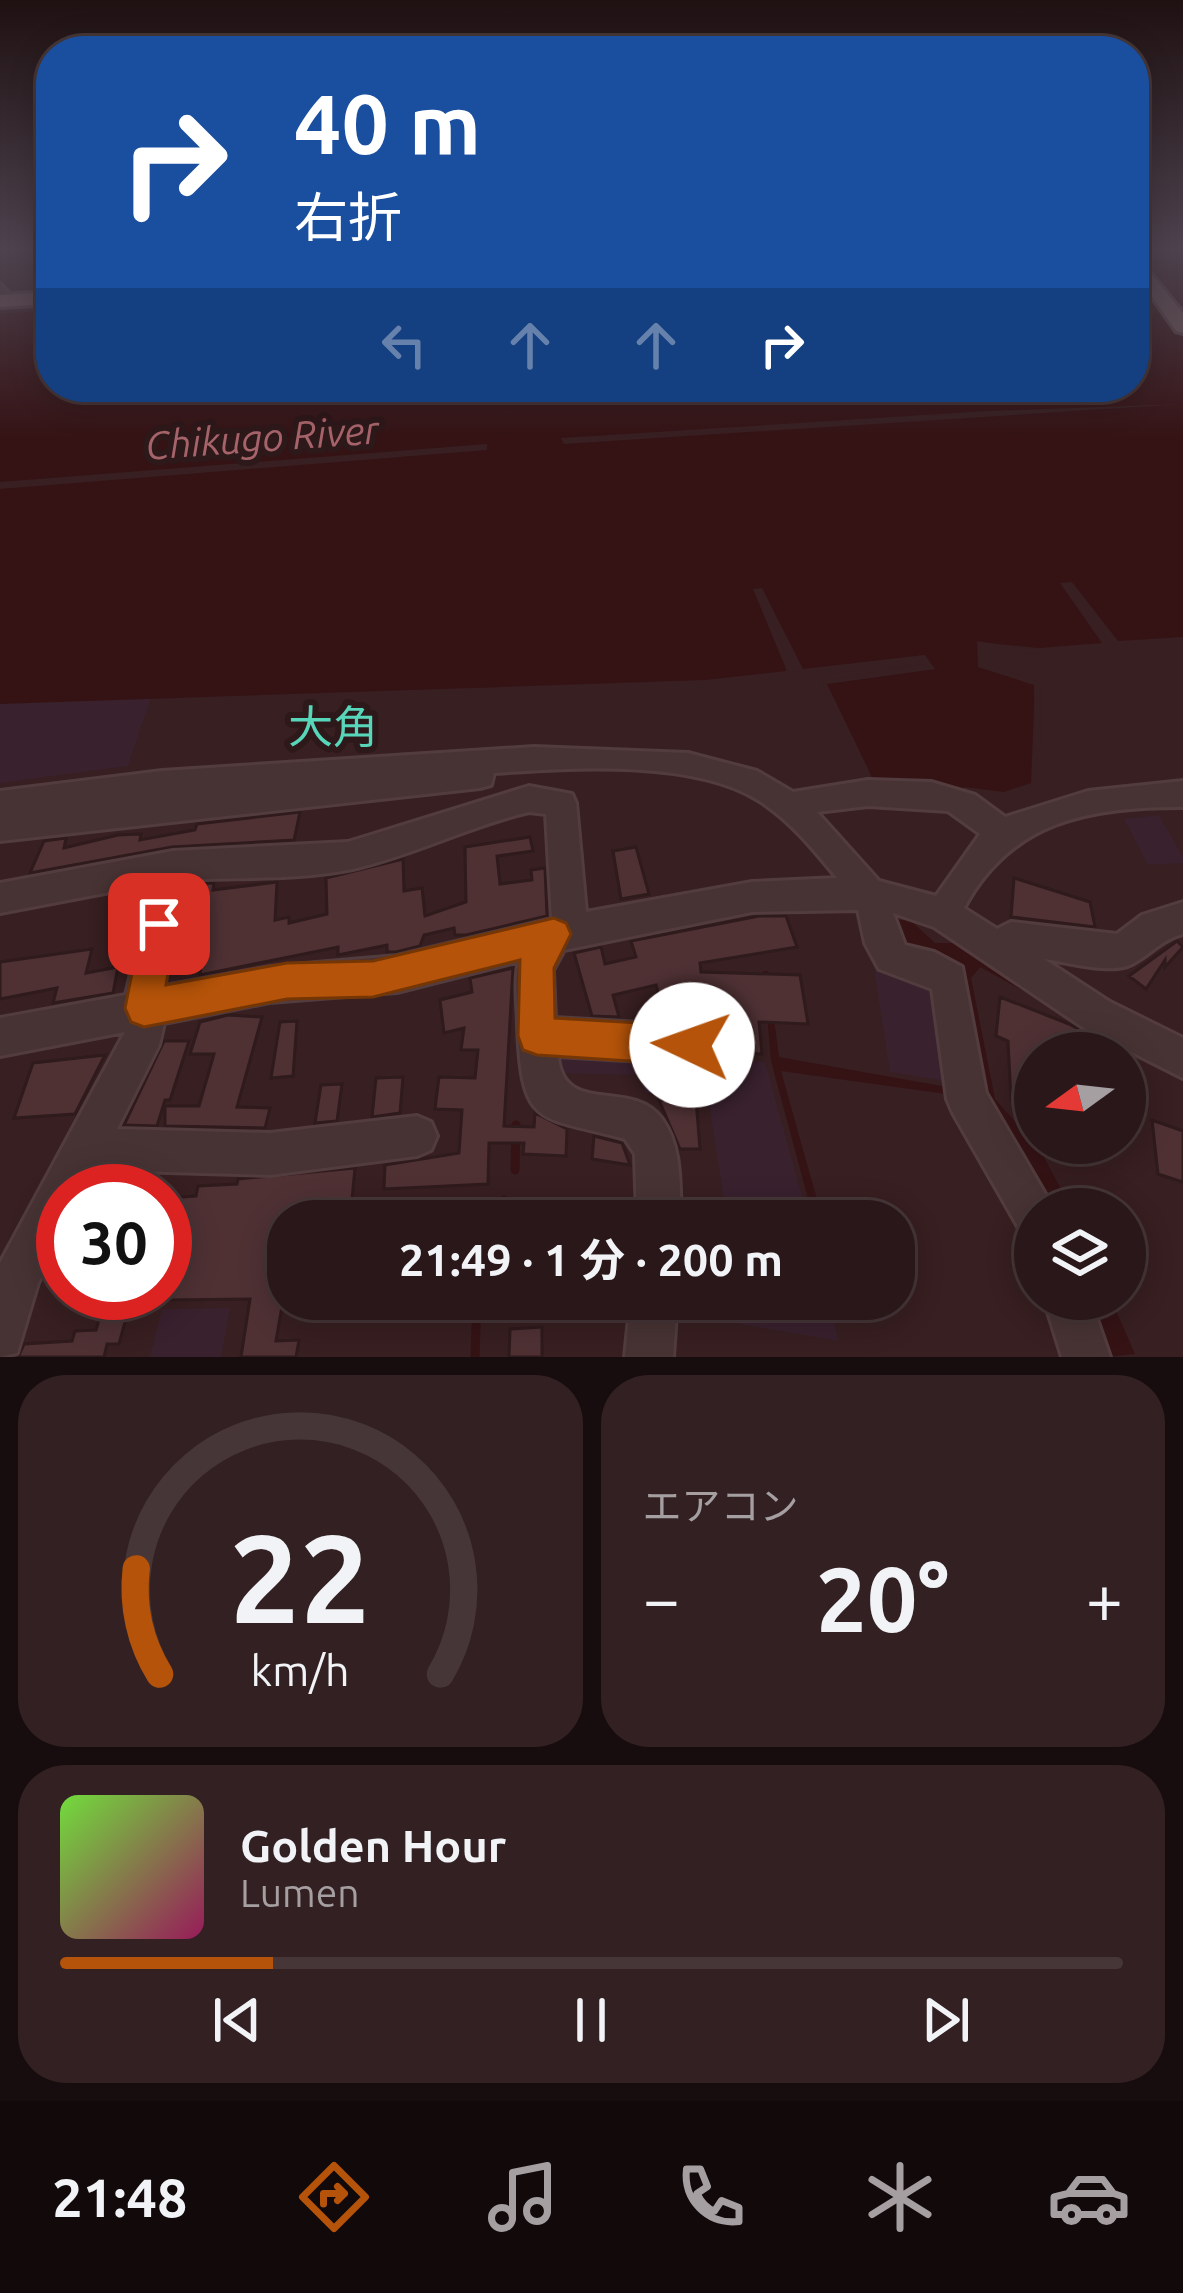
<!DOCTYPE html>
<html lang="ja">
<head>
<meta charset="utf-8">
<style>
  :root { --surface:#2a1719; --page:#322022; --text:#f1f3f6; --muted:#a59fa2; --line:#463638; --accent:#b45309 }
  body { margin:0; font-family:Ubuntu,"Noto Sans JP",sans-serif; background:var(--page); color:var(--text); height:100vh; display:flex; flex-direction:column; font-size:45px; white-space:nowrap }
  * { box-sizing:border-box; margin:0 }
  p { font-size:39px; color:var(--muted) }
  .icon { flex:none; width:66px; height:66px; fill:none; stroke:currentColor; stroke-width:2; stroke-linecap:round; stroke-linejoin:round }
  .map { position:relative; height:1357px; overflow:hidden }
  .panel { display:flex; flex-direction:column; gap:18px; padding:18px; background:#170d0e; flex:1 }
  .panel>* { flex:none }
  .banner { position:absolute; left:36px; top:36px; width:1113px; height:366px; border-radius:48px; box-shadow:0 6px 30px #0003,0 0 0 3px var(--line); background:#1a4fa0; color:#fff; overflow:hidden }
  .needle { width:78px; rotate:255deg }
  .fabs { position:absolute; left:1014px; top:1032px; display:grid; gap:24px }
  .fabs a { display:grid; place-items:center; width:132px; height:132px; border-radius:50%; background:var(--surface); box-shadow:0 6px 30px #0003,0 0 0 3px var(--line); font-size:60px }
  .speed { position:absolute; left:36px; top:1164px; display:flex; gap:24px; font-size:60px; font-weight:700; text-align:center }
  .speed>* { display:grid; place-content:center; width:156px; height:156px; border-radius:50%; background:var(--surface); box-shadow:0 6px 30px #0003,0 0 0 3px var(--line); line-height:1 }
  .speed .limit { border:18px solid #d22; background:#fff; color:#111 }
  .pin { position:absolute; display:grid; place-items:center; width:102px; height:102px; color:#fff; margin:-51px; border-radius:24px; box-shadow:0 6px 18px #0006 }
  .me { position:absolute; width:132px; margin:-66px; rotate:273deg; stroke-linejoin:round; filter:drop-shadow(0 0 9px #0008) }
  .turn { display:flex; align-items:center; gap:42px; height:252px; padding:0 60px; font-size:54px }
  .turn .icon { width:156px; height:156px; stroke-width:2.5 }
  .turn b { display:block; font-size:84px; line-height:102px }
  .lanes { display:flex; align-items:center; height:114px; padding:0 60px; background:#0003; justify-content:center; gap:60px; direction:ltr }
  .lanes .off { opacity:.35 }
  .big { font-size:90px; font-weight:700; line-height:1.1 }
  .panel .card { flex:1; display:flex; flex-direction:column; justify-content:center; gap:18px; min-width:0; padding:0 42px; border-radius:48px; background:var(--page) }
  .panel .dial { align-items:center; gap:0 }
  .dial svg { height:312px; overflow:visible; fill:none; stroke:var(--line); stroke-width:7; stroke-linecap:round; text-anchor:middle }
  .dial text { fill:var(--text); stroke:none }
  .song { display:flex; align-items:center; gap:36px }
  .cover { width:144px; height:144px; border-radius:18px; background:linear-gradient(135deg,hsl(100 70% 55%),hsl(330 70% 35%)) }
  .played { height:12px; border-radius:6px; background:linear-gradient(90deg,var(--accent) 20%,var(--line) 20%) }
  .keys { display:flex; justify-content:space-around; direction:ltr }
  .heat { display:flex; justify-content:space-between; align-items:center; font-size:66px; direction:ltr }
  .panel .tiles { flex:1; display:grid; gap:18px; grid-template-columns:1fr 1fr }
  .card:last-child { grid-column:span 2 }
  .trip { position:absolute; left:267px; top:1200px; width:648px; height:120px; border-radius:48px; background:var(--surface); box-shadow:0 6px 30px #0003,0 0 0 3px var(--line); font-weight:700; line-height:120px; text-align:center }
  .menu { display:flex; height:192px; justify-content:space-around; align-items:center; background:#11090a; color:var(--muted) }
  .menu .icon { width:84px; height:84px }
  .menu .selected { color:var(--accent) }
  .menu b { font-size:54px; color:var(--text) }
  .map>svg:first-child { display:block }
  .green { fill:#39212e }
  .water { fill:#351315 }
  .pier { fill:#381f21 }
  .lines { fill:none; stroke-linecap:round; stroke-linejoin:round }
  .stream-far1 { stroke:#351315; stroke-width:8 }
  .stream { stroke:#351315; stroke-width:9 }
  .building { fill:#4f3134; stroke:#2f1a1c; stroke-width:3 }
  .minor-casing { stroke:#523c3e; stroke-width:6 }
  .major-casing { stroke:#523c3e; stroke-width:6 }
  .minor { fill:#483334; fill-rule:evenodd }
  .major { fill:#695152; fill-rule:evenodd }
  .route { fill:#b45309; stroke:#753606; stroke-width:3 }
  .labels { text-anchor:middle; dominant-baseline:central; stroke-width:12; stroke-linejoin:round; paint-order:stroke }
  .far-water-label { font-size:39px; font-style:italic; fill:#a6646a; stroke:#2d181a }
  .neighbourhood-label { font-size:45px; fill:#57d6ba; stroke:#2d181a }
</style>
</head>
<body>
<div class="map">
<svg width="1183" height="1357" viewBox="0 0 1183 1357">
  <rect width="100%" height="100%" fill="#381f21"/>
  <path class="green" d="M 152,695 L 128,766 L 0,783 L 0,704 Z
    M 1159,815 L 1183,857 L 1183,863 L 1148,865 L 1124,819 Z
    M 874,970 L 935,980 L 953,1082 L 890,1072 Z
    M 544,1048 L 765,1062 L 809,1221 L 727,1221 L 708,1097 L 645,1093 L 643,1075 L 548,1073 Z
    M 661,1299 L 829,1299 L 838,1341 L 659,1310 Z
    M 230,1308 L 221,1357 L 150,1357 L 162,1309 Z"/>
  <path class="water" d="M 1134,248 L 1183,248 L 1183,637 L 1047,649 L 978,642 L 979,667 L 1035,685 L 1031,783 L 1004,792 L 964,787 L 946,811 L 888,810 L 826,684 L 934,669 L 924,655 L 803,670 L 786,664 L 786,671 L 705,680 L 0,704 L 0,314 L 51,310 L 51,387 L 1134,387 Z
    M 890,919 L 911,921 L 935,943 L 956,943 L 983,964 L 971,978 L 995,1099 L 1040,1150 L 1072,1209 L 1047,1209 L 988,1114 L 956,979 L 904,952 Z
    M 763,971 L 768,971 L 779,1057 L 953,1088 L 953,1095 L 781,1071 L 823,1221 L 814,1221 L 771,1061 Z
    M 1079,1299 L 1111,1299 L 1135,1354 L 1107,1357 Z"/>
  <path class="pier" d="M 1183,404 L 564,444 L 561,438 L 988,411 Z
    M 487,444 L 487,450 L 0,489 L 0,482 Z
    M 1072,582 L 1118,641 L 1183,637 L 1183,643 L 1047,655 L 984,648 L 984,663 L 1040,682 L 1041,750 L 1035,751 L 1034,685 L 978,667 L 977,641 L 1028,649 L 1102,643 L 1060,583 Z
    M 762,588 L 803,669 L 925,655 L 935,669 L 827,684 L 870,773 L 863,773 L 821,681 L 924,664 L 803,676 L 795,669 L 789,676 L 753,589 Z"/>
  <g class="lines">
    <path class="stream-far1" d="M 983,964 L 1021,985"/>
    <path class="stream" d="M 515,1170 L 516,1125
      M 498,1221 L 504,1200
      M 475,1357 L 477,1299"/>
  </g>
  <path class="building" d="M 300,812 L 294,840 L 172,847 L 30,873 L 44,841 L 66,838 L 64,848 L 118,835 L 141,834 L 140,840 L 195,830 L 197,824 Z
    M 530,837 L 533,851 L 497,856 L 500,884 L 532,880 L 531,870 L 545,868 L 547,916 L 466,935 L 455,935 L 454,928 L 424,935 L 420,946 L 396,952 L 387,952 L 387,945 L 338,955 L 338,947 L 200,975 L 203,944 L 176,949 L 190,884 L 214,883 L 213,890 L 277,882 L 275,920 L 289,917 L 289,923 L 327,914 L 326,878 L 403,859 L 404,891 L 422,888 L 425,916 L 466,902 L 465,847 Z
    M 636,847 L 649,894 L 621,899 L 613,851 Z
    M 1014,878 L 1090,902 L 1095,927 L 1011,917 Z
    M 759,916 L 786,916 L 797,947 L 700,963 L 701,972 L 800,975 L 808,1024 L 759,1022 L 762,1054 L 712,1052 L 717,1014 L 711,1001 L 696,993 L 663,1012 L 656,985 L 613,995 L 619,1017 L 592,1016 L 574,953 L 601,947 L 605,964 L 636,957 L 631,941 Z
    M 1177,941 L 1183,947 L 1165,967 L 1165,960 L 1146,989 L 1129,976 Z
    M 92,949 L 86,973 L 118,967 L 113,993 L 53,1003 L 57,988 L 0,999 L 0,962 Z
    M 513,968 L 504,1126 L 534,1127 L 535,1113 L 567,1129 L 566,1156 L 523,1154 L 524,1143 L 489,1143 L 488,1184 L 384,1189 L 385,1165 L 459,1153 L 462,1110 L 435,1109 L 439,1077 L 475,1078 L 478,1050 L 461,1050 L 464,1028 L 444,1033 L 440,1000 L 472,992 L 470,978 Z
    M 1000,997 L 1069,1024 L 1124,1053 L 1096,1053 L 1063,1035 L 1062,1053 L 1035,1053 L 1035,1107 L 1011,1100 L 1008,1041 L 996,1036 Z
    M 228,1015 L 262,1017 L 237,1107 L 270,1108 L 265,1128 L 165,1126 L 165,1106 L 199,1106 L 214,1054 L 190,1054 L 200,1022 Z
    M 297,1021 L 293,1076 L 271,1078 L 280,1022 Z
    M 164,1041 L 189,1041 L 170,1100 L 165,1100 L 157,1126 L 124,1125 Z
    M 105,1055 L 75,1114 L 14,1118 L 33,1063 Z
    M 403,1077 L 400,1113 L 372,1117 L 376,1078 Z
    M 342,1084 L 337,1121 L 315,1123 L 321,1085 Z
    M 659,1100 L 696,1100 L 700,1149 L 680,1149 Z
    M 1152,1120 L 1183,1131 L 1183,1182 L 1158,1174 Z
    M 594,1136 L 622,1143 L 630,1165 L 592,1159 Z
    M 355,1168 L 351,1210 L 311,1212 L 310,1221 L 288,1221 L 288,1272 L 276,1341 L 299,1340 L 296,1357 L 241,1357 L 250,1299 L 165,1300 L 165,1198 L 196,1196 L 198,1186 L 237,1184 L 238,1179 Z
    M 107,1293 L 133,1293 L 119,1344 L 107,1344 L 104,1357 L 18,1357 L 24,1344 L 72,1341 L 75,1331 L 96,1330 Z
    M 542,1327 L 542,1357 L 509,1357 L 510,1329 Z"/>
  <g class="lines">
    <g class="minor-casing">
      <path id="minor" d="M 0,284 L 8,292 L 0,297 Z
        M 534,747 L 688,753 L 757,771 L 793,792 L 868,780 L 931,782 L 975,795 L 1005,817 L 1088,791 L 1183,781 L 1183,807 C 1090,807 1011,820 964,908 L 997,929 L 1011,922 L 1117,934 L 1142,915 L 1183,902 L 1183,934 C 1161,940 1151,954 1132,964 C 1111,975 1068,962 1044,959 L 1110,1002 L 1183,1038 L 1183,1078 L 1084,1028 L 934,927 L 893,913 L 905,945 L 934,952 L 962,967 L 986,1093 L 1054,1209 L 1035,1209 L 1035,1237 L 1020,1230 L 953,1113 L 947,1099 L 932,989 L 879,969 L 865,943 L 858,910 L 752,912 L 564,950 L 553,970 L 555,1018 L 675,1025 L 681,1003 L 694,997 L 707,1003 L 713,1016 L 706,1059 L 692,1064 L 558,1056 C 563,1118 632,1077 662,1119 C 683,1148 679,1187 681,1221 L 637,1221 L 635,1154 L 625,1139 C 539,1115 522,1130 518,1028 C 518,1006 514,983 519,961 L 397,992 L 270,1002 L 164,1023 L 159,1045 L 117,1129 L 270,1133 L 417,1116 L 431,1122 L 437,1136 L 431,1150 L 417,1156 L 270,1175 L 96,1170 L 85,1191 L 63,1191 L 63,1234 L 38,1283 L 17,1353 L 0,1357 L 0,1263 L 125,1032 L 0,1056 L 0,1018 L 126,995 L 152,884 L 0,913 L 0,883 L 173,851 L 348,842 L 529,786 L 572,794 L 576,803 L 586,912 L 752,882 L 837,878 C 814,850 789,819 758,800 C 692,759 569,768 494,773 L 491,785 L 480,788 L 0,841 L 0,791 L 162,771 ZM 868,806 L 948,811 L 980,834 L 936,896 L 879,881 L 817,812 ZM 529,812 L 546,814 L 552,919 L 397,956 L 270,967 L 164,986 L 186,880 C 240,877 301,880 353,869 C 414,855 469,826 529,812 Z
        M 631,1299 L 677,1299 L 673,1357 L 625,1357 Z
        M 1044,1299 L 1090,1299 L 1110,1357 L 1062,1357 Z"/>
    </g>
    <g class="major-casing">
      <path id="major" d="M 1134,253 L 1183,313 L 1183,333 L 1176,331 L 1134,271 Z
        M 51,292 L 51,304 L 0,307 L 0,295 Z"/>
    </g>
    <use href="#minor" class="minor"/>
    <use href="#major" class="major"/>
  </g>
  <linearGradient id="sky" x2="0" y2="1"><stop stop-color="#1f1112"/><stop offset="0.57" stop-color="#4d424e"/><stop offset="1" stop-color="#4d424e" stop-opacity="0"/></linearGradient>
  <rect width="1183" height="438" fill="url(#sky)"/>
  <path class="route" d="M 159,908 L 171,913 L 176,924 L 166,985 L 287,963 L 373,961 L 554,918 L 566,923 L 571,934 L 554,968 L 555,1018 L 692,1026 L 705,1032 L 711,1045 L 705,1059 L 692,1065 L 537,1055 L 523,1050 L 518,1036 L 520,960 L 373,997 L 287,999 L 144,1027 L 131,1022 L 125,1008 L 142,924 L 147,913 Z"/>
  <g class="labels">
    <g class="far-water-label">
      <text transform="translate(262 437) rotate(-4)">Chikugo River</text>
    </g>
    <g class="neighbourhood-label">
      <text x="333" y="726">大角</text>
    </g>
  </g>
</svg>
<div class="fabs">
<a><svg class="needle" viewBox="-14 -14 28 28"><path d="M0-13l5 13h-10z" fill="#e53935"/><path d="M0 13l5-13h-10z" fill="#a59fa2"/></svg></a>
<a><svg class="icon" aria-label="layers" viewBox="0 0 24 24"><path d="M12 4l9 5-9 5-9-5zM3 14l9 5 9-5"/></svg></a>
</div>
<div class="speed"><div class="limit">30</div></div>
<div class="pin" style="left:159px;top:924px;background:#d93025"><svg class="icon" aria-label="arrive" viewBox="0 0 24 24"><path d="M6 21V4h12l-3 4 3 4H6"/></svg></div>
<svg class="me" style="left:692px;top:1045px" viewBox="-20 -20 40 40"><circle r="19" fill="#fff"/><path d="M0-13L10 11 0 6-10 11z" fill="#b45309"/></svg>
<div class="trip">21:49 · 1 分 · 200 m</div>
<div class="banner">
<div class="turn"><svg class="icon" aria-label="right" viewBox="0 0 24 24"><path d="M7 20v-9h11M14 6l5 5-5 5"/></svg><div><b>40 m</b>右折</div></div>
<div class="lanes"><svg class="icon off" aria-label="left" viewBox="0 0 24 24"><path d="M17 20v-9H6M10 6l-5 5 5 5"/></svg><svg class="icon off" aria-label="ahead" viewBox="0 0 24 24"><path d="M12 20V5M6 11l6-6 6 6"/></svg><svg class="icon off" aria-label="ahead" viewBox="0 0 24 24"><path d="M12 20V5M6 11l6-6 6 6"/></svg><svg class="icon" aria-label="right" viewBox="0 0 24 24"><path d="M7 20v-9h11M14 6l5 5-5 5"/></svg></div>
</div>
</div>
<section class="panel">
<div class="tiles">
<div class="card dial"><svg viewBox="0 0 100 80">
<path d="M14 69A42 42 0 1 1 86 69"/>
<path d="M14 69A42 42 0 0 1 8 42" stroke="#b45309"/>
<text x="50" y="56" font-size="32" font-weight="700">22</text>
<text x="50" y="72" font-size="11">km/h</text>
</svg></div>
<div class="card"><p>エアコン</p>
<div class="heat"><a>−</a><b class="big">20°</b><a>+</a></div>
</div>
<div class="card">
<div class="song"><i class="cover"></i><div><b>Golden Hour</b><p>Lumen</p></div></div>
<div class="played"></div>
<div class="keys"><svg class="icon" aria-label="previous" viewBox="0 0 24 24"><path d="M18 5L8 12l10 7zM5 5v14"/></svg><svg class="icon" aria-label="pause" viewBox="0 0 24 24"><path d="M8 5v14M16 5v14"/></svg><svg class="icon" aria-label="next" viewBox="0 0 24 24"><path d="M6 5l10 7-10 7zM19 5v14"/></svg></div>
</div>
</div>
</section>
<nav class="menu">
<b>21:48</b>
<svg class="icon selected" aria-label="directions" viewBox="0 0 24 24"><path d="M12 3l9 9-9 9-9-9zM9 14v-3h6M13 9l2 2-2 2"/></svg>
<svg class="icon" aria-label="music" viewBox="0 0 24 24"><path d="M9 18V5l10-2v13"/><circle cx="6" cy="18" r="3"/><circle cx="16" cy="16" r="3"/></svg>
<svg class="icon" aria-label="phone" viewBox="0 0 24 24"><path d="M5 4h4l2 5-3 2q2 4 5 5l2-3 5 2v4C11 20 4 13 5 4z"/></svg>
<svg class="icon" aria-label="climate" viewBox="0 0 24 24"><path d="M12 3v18M4 7l16 10M4 17L20 7"/></svg>
<svg class="icon" aria-label="car" viewBox="0 0 24 24"><path d="M5 17H2v-5l4-1 3-4h7l3 4 3 1v5h-3M9 17h6M6 11h13"/><circle cx="7" cy="17" r="2"/><circle cx="17" cy="17" r="2"/></svg>
</nav>
</body>
</html>
